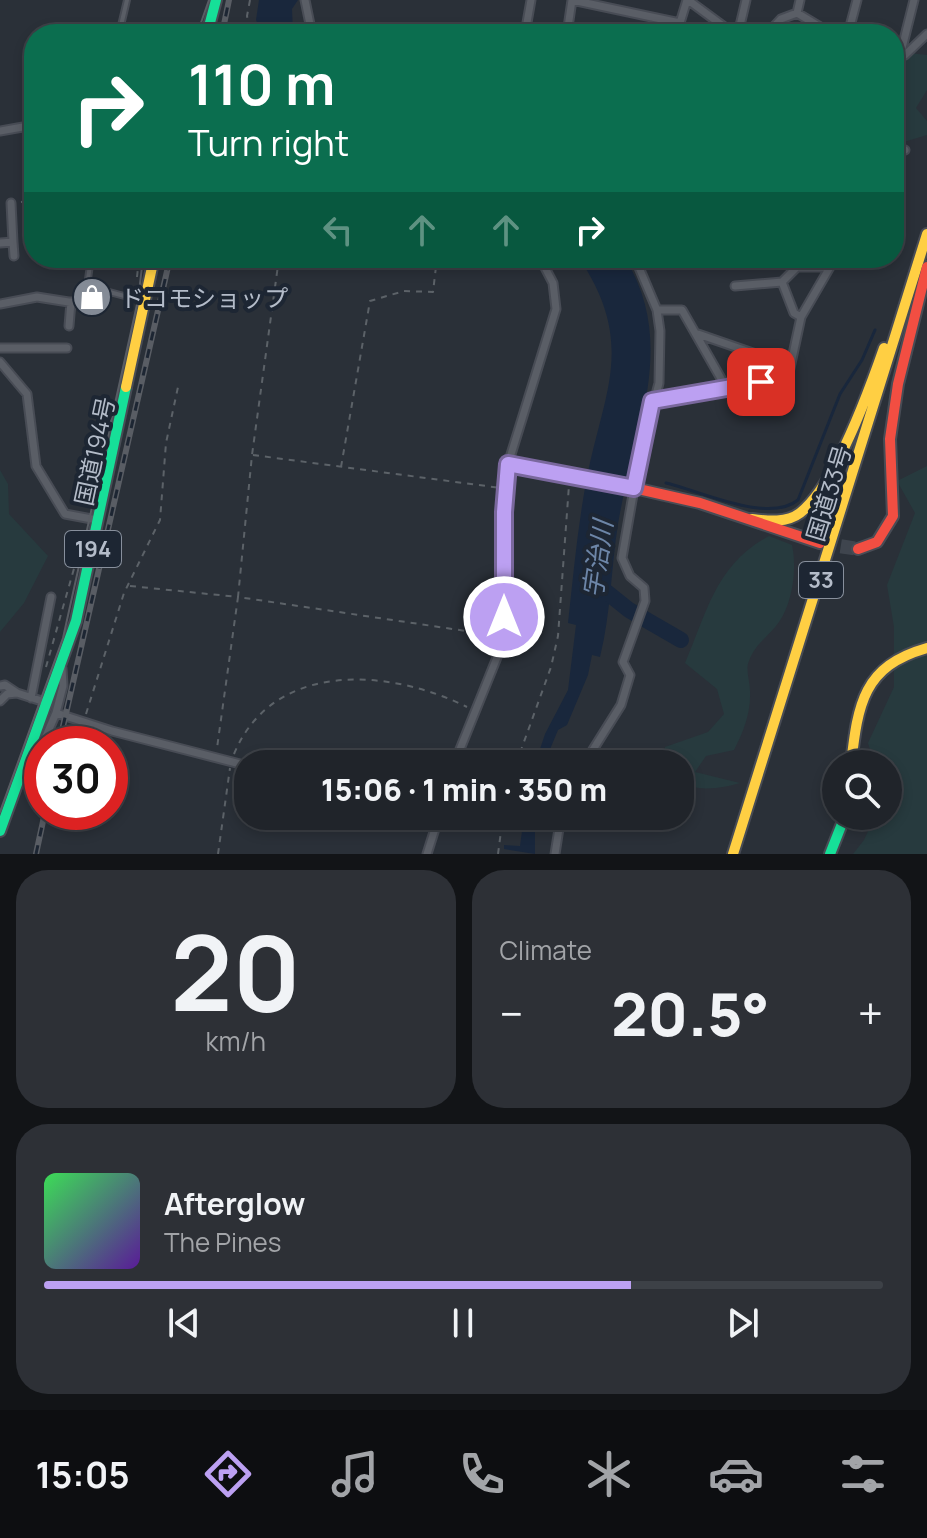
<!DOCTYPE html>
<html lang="en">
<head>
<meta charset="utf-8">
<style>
  :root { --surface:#20242a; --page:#2d3036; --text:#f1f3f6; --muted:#a2a4a8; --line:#3d4147; --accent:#bca0f2 }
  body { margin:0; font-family:Manrope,"Noto Sans JP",sans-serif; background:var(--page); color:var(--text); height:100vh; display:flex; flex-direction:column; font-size:30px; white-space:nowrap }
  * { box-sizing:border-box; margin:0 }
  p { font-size:26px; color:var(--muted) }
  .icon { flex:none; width:44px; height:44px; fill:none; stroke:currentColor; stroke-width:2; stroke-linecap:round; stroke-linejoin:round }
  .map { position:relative; height:854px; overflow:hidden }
  .side { display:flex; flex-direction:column; gap:16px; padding:16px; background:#121417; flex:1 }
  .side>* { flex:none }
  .guide { position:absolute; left:24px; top:24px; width:880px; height:244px; border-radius:32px; box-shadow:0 4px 12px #0003,0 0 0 2px var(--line); background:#0b6e4f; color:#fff; overflow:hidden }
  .tools { position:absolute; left:822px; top:750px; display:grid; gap:16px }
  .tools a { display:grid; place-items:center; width:80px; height:80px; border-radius:50%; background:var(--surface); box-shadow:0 4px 12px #0003,0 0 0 2px var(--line); font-size:40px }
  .speed { position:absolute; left:24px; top:726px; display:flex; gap:16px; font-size:40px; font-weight:700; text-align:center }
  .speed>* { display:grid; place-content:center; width:104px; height:104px; border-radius:50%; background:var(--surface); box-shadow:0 4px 12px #0003,0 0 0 2px var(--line); line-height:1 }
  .speed .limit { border:12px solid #d22; background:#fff; color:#111 }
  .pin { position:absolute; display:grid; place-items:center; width:68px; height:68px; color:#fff; margin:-34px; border-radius:16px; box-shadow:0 4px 12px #0006 }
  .me { position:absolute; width:88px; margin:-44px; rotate:0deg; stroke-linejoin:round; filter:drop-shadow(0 0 6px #0008) }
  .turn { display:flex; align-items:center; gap:28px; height:168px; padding:0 32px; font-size:36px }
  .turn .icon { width:104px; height:104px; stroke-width:2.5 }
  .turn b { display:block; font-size:56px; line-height:68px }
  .lanes { display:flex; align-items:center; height:76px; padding:0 32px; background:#0003; justify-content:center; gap:40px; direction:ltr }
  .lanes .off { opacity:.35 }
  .big { font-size:60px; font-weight:800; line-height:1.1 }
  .side .tile { flex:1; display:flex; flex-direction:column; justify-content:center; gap:12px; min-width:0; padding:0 28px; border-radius:32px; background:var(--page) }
  .side .dial { align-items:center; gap:0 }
  .dial b { font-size:104px; line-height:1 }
  .song { display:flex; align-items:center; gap:24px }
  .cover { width:96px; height:96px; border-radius:12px; background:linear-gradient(135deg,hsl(130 70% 55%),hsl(270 70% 35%)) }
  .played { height:8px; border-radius:4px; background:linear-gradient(90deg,var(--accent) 70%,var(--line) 70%) }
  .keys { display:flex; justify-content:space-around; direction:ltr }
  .heat { display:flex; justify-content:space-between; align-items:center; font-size:44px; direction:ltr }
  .side .tiles { flex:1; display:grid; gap:16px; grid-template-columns:1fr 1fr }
  .tile:last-child { grid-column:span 2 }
  .trip { position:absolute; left:234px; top:750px; width:460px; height:80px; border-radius:32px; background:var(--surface); box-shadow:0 4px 12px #0003,0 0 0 2px var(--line); font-weight:800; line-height:80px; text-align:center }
  .tab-bar { display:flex; height:128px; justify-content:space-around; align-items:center; background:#0d0e11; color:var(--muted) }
  .tab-bar .icon { width:56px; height:56px }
  .tab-bar .active { color:var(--accent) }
  .tab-bar b { font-size:36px; color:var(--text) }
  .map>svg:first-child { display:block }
  .green { fill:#273a3e }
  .water { fill:#19273c }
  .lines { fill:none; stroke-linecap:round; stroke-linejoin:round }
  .stream { stroke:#19273c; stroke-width:3 }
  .river { stroke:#19273c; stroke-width:16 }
  .highway-tunnel { stroke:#3f454e; stroke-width:14; stroke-dasharray:14 7; stroke-linecap:butt }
  .lane-casing { stroke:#484c55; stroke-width:8 }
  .street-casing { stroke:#484c55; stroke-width:11 }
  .fast-casing { stroke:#484c55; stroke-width:14 }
  .slow-casing { stroke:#484c55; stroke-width:14 }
  .jam-casing { stroke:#484c55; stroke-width:14 }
  .path { stroke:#5c6268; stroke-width:2; stroke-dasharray:6 6; stroke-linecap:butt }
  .lane { stroke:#5a5e66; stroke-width:4 }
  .street { stroke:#5a5e66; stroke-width:7 }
  .fast { stroke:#16e098; stroke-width:10 }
  .slow { stroke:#ffcf43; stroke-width:10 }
  .jam { stroke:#f24e42; stroke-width:10 }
  .tram { stroke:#595d64; stroke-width:2 }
  .rail-casing { stroke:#595d64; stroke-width:6 }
  .rail { stroke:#1d2633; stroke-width:3; stroke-dasharray:9; stroke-linecap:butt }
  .route-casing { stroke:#7a689d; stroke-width:20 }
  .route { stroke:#bca0f2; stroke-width:14 }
  .labels { text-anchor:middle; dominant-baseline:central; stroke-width:8; stroke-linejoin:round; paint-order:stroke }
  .shield { fill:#1d2633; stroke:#878f9c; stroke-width:2 }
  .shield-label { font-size:22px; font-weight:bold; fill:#b4bcc9 }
  .poi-label { font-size:24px; fill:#b4bcc9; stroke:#1d2633; text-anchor:start }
  .street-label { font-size:24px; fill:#b4bcc9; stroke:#1d2633 }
  .water-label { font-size:26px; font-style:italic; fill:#6d86a8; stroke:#1d2633 }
</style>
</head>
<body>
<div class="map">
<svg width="927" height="854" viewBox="0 0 927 854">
  <rect width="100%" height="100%" fill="#2a3038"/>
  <path class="green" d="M 909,53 L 927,55 L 927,90 L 916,108 L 927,121 L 927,135 L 894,145 L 894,65 Z
    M 927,466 L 927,854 L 853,854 L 864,840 L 875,816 L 888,816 L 888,764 L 875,764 L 868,743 L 894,687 L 894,627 L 887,585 L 915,513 L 897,481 Z
    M 0,470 L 8,484 L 9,514 L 48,556 L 24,603 L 0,632 Z
    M 769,536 L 792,545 C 797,568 793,602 779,622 C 769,636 755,644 749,661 C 745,669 750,681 750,691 C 751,712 744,731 734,750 L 706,756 L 695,772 L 740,783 C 723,788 695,793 680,781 L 680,764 L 664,764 L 665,747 L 708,732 L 724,714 L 717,689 L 685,663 C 707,612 716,564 769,536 Z"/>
  <path class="water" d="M 259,0 L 298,0 L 292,9 L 293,34 L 262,34 L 256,20 Z
    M 579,258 L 625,258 C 679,345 633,434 618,524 C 611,568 611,613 600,657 L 592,655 L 588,675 L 567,725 L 558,730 L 544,764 L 535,764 L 545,734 L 568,690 L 576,625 L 568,623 C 573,578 577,533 585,488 C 601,396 639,347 579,258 Z
    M 524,816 L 539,819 L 535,830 L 535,854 L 504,849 L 504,845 L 520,846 Z"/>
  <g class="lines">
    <path class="stream" d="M 666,483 C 701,491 768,524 798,500 L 840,394 L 862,360 L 875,330"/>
    <path class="river" d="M 594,582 L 629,610 L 681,640"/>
    <path class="highway-tunnel" d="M 820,543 L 858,549"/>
    <g class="lane-casing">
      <path id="lane" d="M 119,34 L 127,0
        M 91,258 L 87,286 L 143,301"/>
    </g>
    <g class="street-casing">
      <path id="street" d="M 305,0 L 312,34
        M 572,0 L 680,23 L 677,34
        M 688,0 L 734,34
        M 797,13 L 800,0
        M 680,23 L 687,0
        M 525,34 L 531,0
        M 567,34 L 572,0
        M 738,34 L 746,0
        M 767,34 L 781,19 L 797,13 L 832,34
        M 848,34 L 857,0
        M 900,56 L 914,0
        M 894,57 L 905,55 L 927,34
        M 0,131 L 34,125
        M 894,152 L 905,150
        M 13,242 L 14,256
        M 0,243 L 13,242 L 11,203
        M 735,286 L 782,282
        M 0,304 L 37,297 L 75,303
        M 657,310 L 682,310 L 727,389
        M 801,317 L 794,313 L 782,282 L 797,267 L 830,267 L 834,258
        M 69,326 L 71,302
        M 698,334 L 773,360 L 791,362
        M 0,348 L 67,348
        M 0,362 L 27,394 L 36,466 L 65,514 L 97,520
        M 652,401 L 761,382 L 787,382 L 801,317 L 830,267
        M 508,464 L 634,488
        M 62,668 L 63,686 L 56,713 L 112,731 L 248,766
        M 0,686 L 5,685 L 17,693
        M 31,698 L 51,597
        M 0,701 L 7,694 L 17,693 L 48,703
        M 34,744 L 44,741 L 56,713
        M 454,764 L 500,650 L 508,464 L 556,309 L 553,283 L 540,258
        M 584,764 L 621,705 L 630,675 L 623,662 L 645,601 L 644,588 L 630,576 L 622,558 L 639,460 L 659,383 L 660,331 L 657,310 L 635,258
        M 407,816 L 436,826
        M 427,854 L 439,816
        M 555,854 L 561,816"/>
    </g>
    <g class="fast-casing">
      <path id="fast" d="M 207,34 L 216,0
        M 0,831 L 76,621 L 126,387
        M 830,854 L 845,816"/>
    </g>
    <g class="slow-casing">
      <path id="slow" d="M 126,387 L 154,258
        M 752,519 C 768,521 787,523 800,513 C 835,486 869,391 884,348
        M 851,764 C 858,704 863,666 927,648
        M 733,854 L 927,234"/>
    </g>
    <g class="jam-casing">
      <path id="jam" d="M 634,488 L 700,503 L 820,543
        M 858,549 L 877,542 L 893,516 L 890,439 L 898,384 L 927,267"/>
    </g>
    <path class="path" d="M 250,0 L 247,16 L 251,34
      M 21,202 L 33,201 L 34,190
      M 279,258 L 252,455 L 238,597 L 493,635
      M 137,277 L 139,258
      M 253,455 L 501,488
      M 341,467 L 370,301 L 404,291 L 433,292 L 437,258
      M 130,586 L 238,597 L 217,748
      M 46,667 L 77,558
      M 86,714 L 124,593 L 160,520 L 166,443 L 178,387
      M 234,754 C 273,660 389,668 467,707
      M 516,764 L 551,667 L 558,636 L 569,485
      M 218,854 L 230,768
      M 498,854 L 503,816"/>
    <use href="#lane" class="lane"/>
    <use href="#street" class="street"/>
    <use href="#fast" class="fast"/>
    <use href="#slow" class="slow"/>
    <use href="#jam" class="jam"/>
    <path class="tram" d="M 197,34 L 209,0
      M 0,812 L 63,638 L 138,300 L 143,258"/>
    <g class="rail-casing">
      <path id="rail" d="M 222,34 L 229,0
        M 59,744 L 170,258
        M 36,854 L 45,812"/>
    </g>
    <use href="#rail" class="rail"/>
  </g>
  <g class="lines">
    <g class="route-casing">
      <path id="route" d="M 504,617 L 504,512 L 508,464 L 634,488 L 652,401 L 761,382"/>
    </g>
    <use href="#route" class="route"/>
  </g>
  <defs>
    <g id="shop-disc" transform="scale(2)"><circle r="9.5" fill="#848b96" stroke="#1d2633"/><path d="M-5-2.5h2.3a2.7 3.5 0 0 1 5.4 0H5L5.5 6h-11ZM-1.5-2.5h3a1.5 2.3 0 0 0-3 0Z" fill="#fff"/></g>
  </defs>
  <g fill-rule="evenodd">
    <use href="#shop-disc" x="92" y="297"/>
  </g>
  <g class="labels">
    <g class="shield">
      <rect x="65" y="531" width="56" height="36" rx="6"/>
      <rect x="799" y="562" width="44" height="36" rx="6"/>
    </g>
    <g class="shield-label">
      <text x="93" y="549">194</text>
      <text x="821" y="580">33</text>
    </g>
    <g class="poi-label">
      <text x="120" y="297">ドコモショップ</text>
    </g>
    <g class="street-label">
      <text transform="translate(94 451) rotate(-78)">国道194号</text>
      <text transform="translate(828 493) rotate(-73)">国道33号</text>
    </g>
    <g class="water-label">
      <text transform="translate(597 559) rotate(-82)">宇治川</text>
    </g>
  </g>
</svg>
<div class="tools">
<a><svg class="icon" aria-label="search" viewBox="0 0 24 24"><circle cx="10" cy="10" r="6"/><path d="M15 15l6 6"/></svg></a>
</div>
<div class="speed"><div class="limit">30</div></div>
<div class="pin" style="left:761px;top:382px;background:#d93025"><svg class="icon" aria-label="arrive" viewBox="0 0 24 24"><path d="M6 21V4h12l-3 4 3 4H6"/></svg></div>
<svg class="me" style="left:504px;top:617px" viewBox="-20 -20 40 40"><circle r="17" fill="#bca0f2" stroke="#fff" stroke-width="3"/><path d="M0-11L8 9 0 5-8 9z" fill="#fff"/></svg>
<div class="trip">15:06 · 1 min · 350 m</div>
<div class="guide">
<div class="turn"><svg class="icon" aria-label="right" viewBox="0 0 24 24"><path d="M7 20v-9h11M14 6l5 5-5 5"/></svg><div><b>110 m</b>Turn right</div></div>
<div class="lanes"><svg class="icon off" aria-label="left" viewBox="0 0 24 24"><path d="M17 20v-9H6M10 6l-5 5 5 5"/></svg><svg class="icon off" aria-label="ahead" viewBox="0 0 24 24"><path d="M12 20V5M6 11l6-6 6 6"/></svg><svg class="icon off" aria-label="ahead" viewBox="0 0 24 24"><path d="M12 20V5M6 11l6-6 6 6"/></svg><svg class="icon" aria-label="right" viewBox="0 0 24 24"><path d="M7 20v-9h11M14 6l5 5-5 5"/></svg></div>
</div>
</div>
<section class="side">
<div class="tiles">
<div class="tile dial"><b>20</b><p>km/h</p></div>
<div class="tile"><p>Climate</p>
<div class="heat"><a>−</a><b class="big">20.5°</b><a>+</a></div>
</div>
<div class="tile">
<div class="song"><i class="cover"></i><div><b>Afterglow</b><p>The Pines</p></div></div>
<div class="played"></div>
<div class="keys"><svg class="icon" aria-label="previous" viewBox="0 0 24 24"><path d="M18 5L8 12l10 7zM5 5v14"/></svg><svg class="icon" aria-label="pause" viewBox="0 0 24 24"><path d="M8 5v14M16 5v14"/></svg><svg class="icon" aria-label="next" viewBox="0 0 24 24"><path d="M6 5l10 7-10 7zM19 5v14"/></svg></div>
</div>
</div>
</section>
<nav class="tab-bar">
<b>15:05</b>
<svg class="icon active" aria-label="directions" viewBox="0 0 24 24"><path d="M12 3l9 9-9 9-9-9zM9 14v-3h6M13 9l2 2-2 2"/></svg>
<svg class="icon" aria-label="music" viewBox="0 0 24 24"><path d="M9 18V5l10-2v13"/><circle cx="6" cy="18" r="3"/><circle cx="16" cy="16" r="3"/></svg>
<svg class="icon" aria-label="phone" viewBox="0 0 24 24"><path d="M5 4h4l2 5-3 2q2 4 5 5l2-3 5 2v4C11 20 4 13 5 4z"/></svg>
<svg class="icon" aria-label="climate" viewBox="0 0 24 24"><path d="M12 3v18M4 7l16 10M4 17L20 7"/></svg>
<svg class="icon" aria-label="car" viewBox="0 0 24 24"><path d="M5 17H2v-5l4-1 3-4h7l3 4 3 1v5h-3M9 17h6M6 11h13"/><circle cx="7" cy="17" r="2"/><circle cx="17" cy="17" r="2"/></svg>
<svg class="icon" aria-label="filters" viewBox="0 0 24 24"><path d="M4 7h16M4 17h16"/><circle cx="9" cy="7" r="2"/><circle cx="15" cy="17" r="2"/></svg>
</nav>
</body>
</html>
